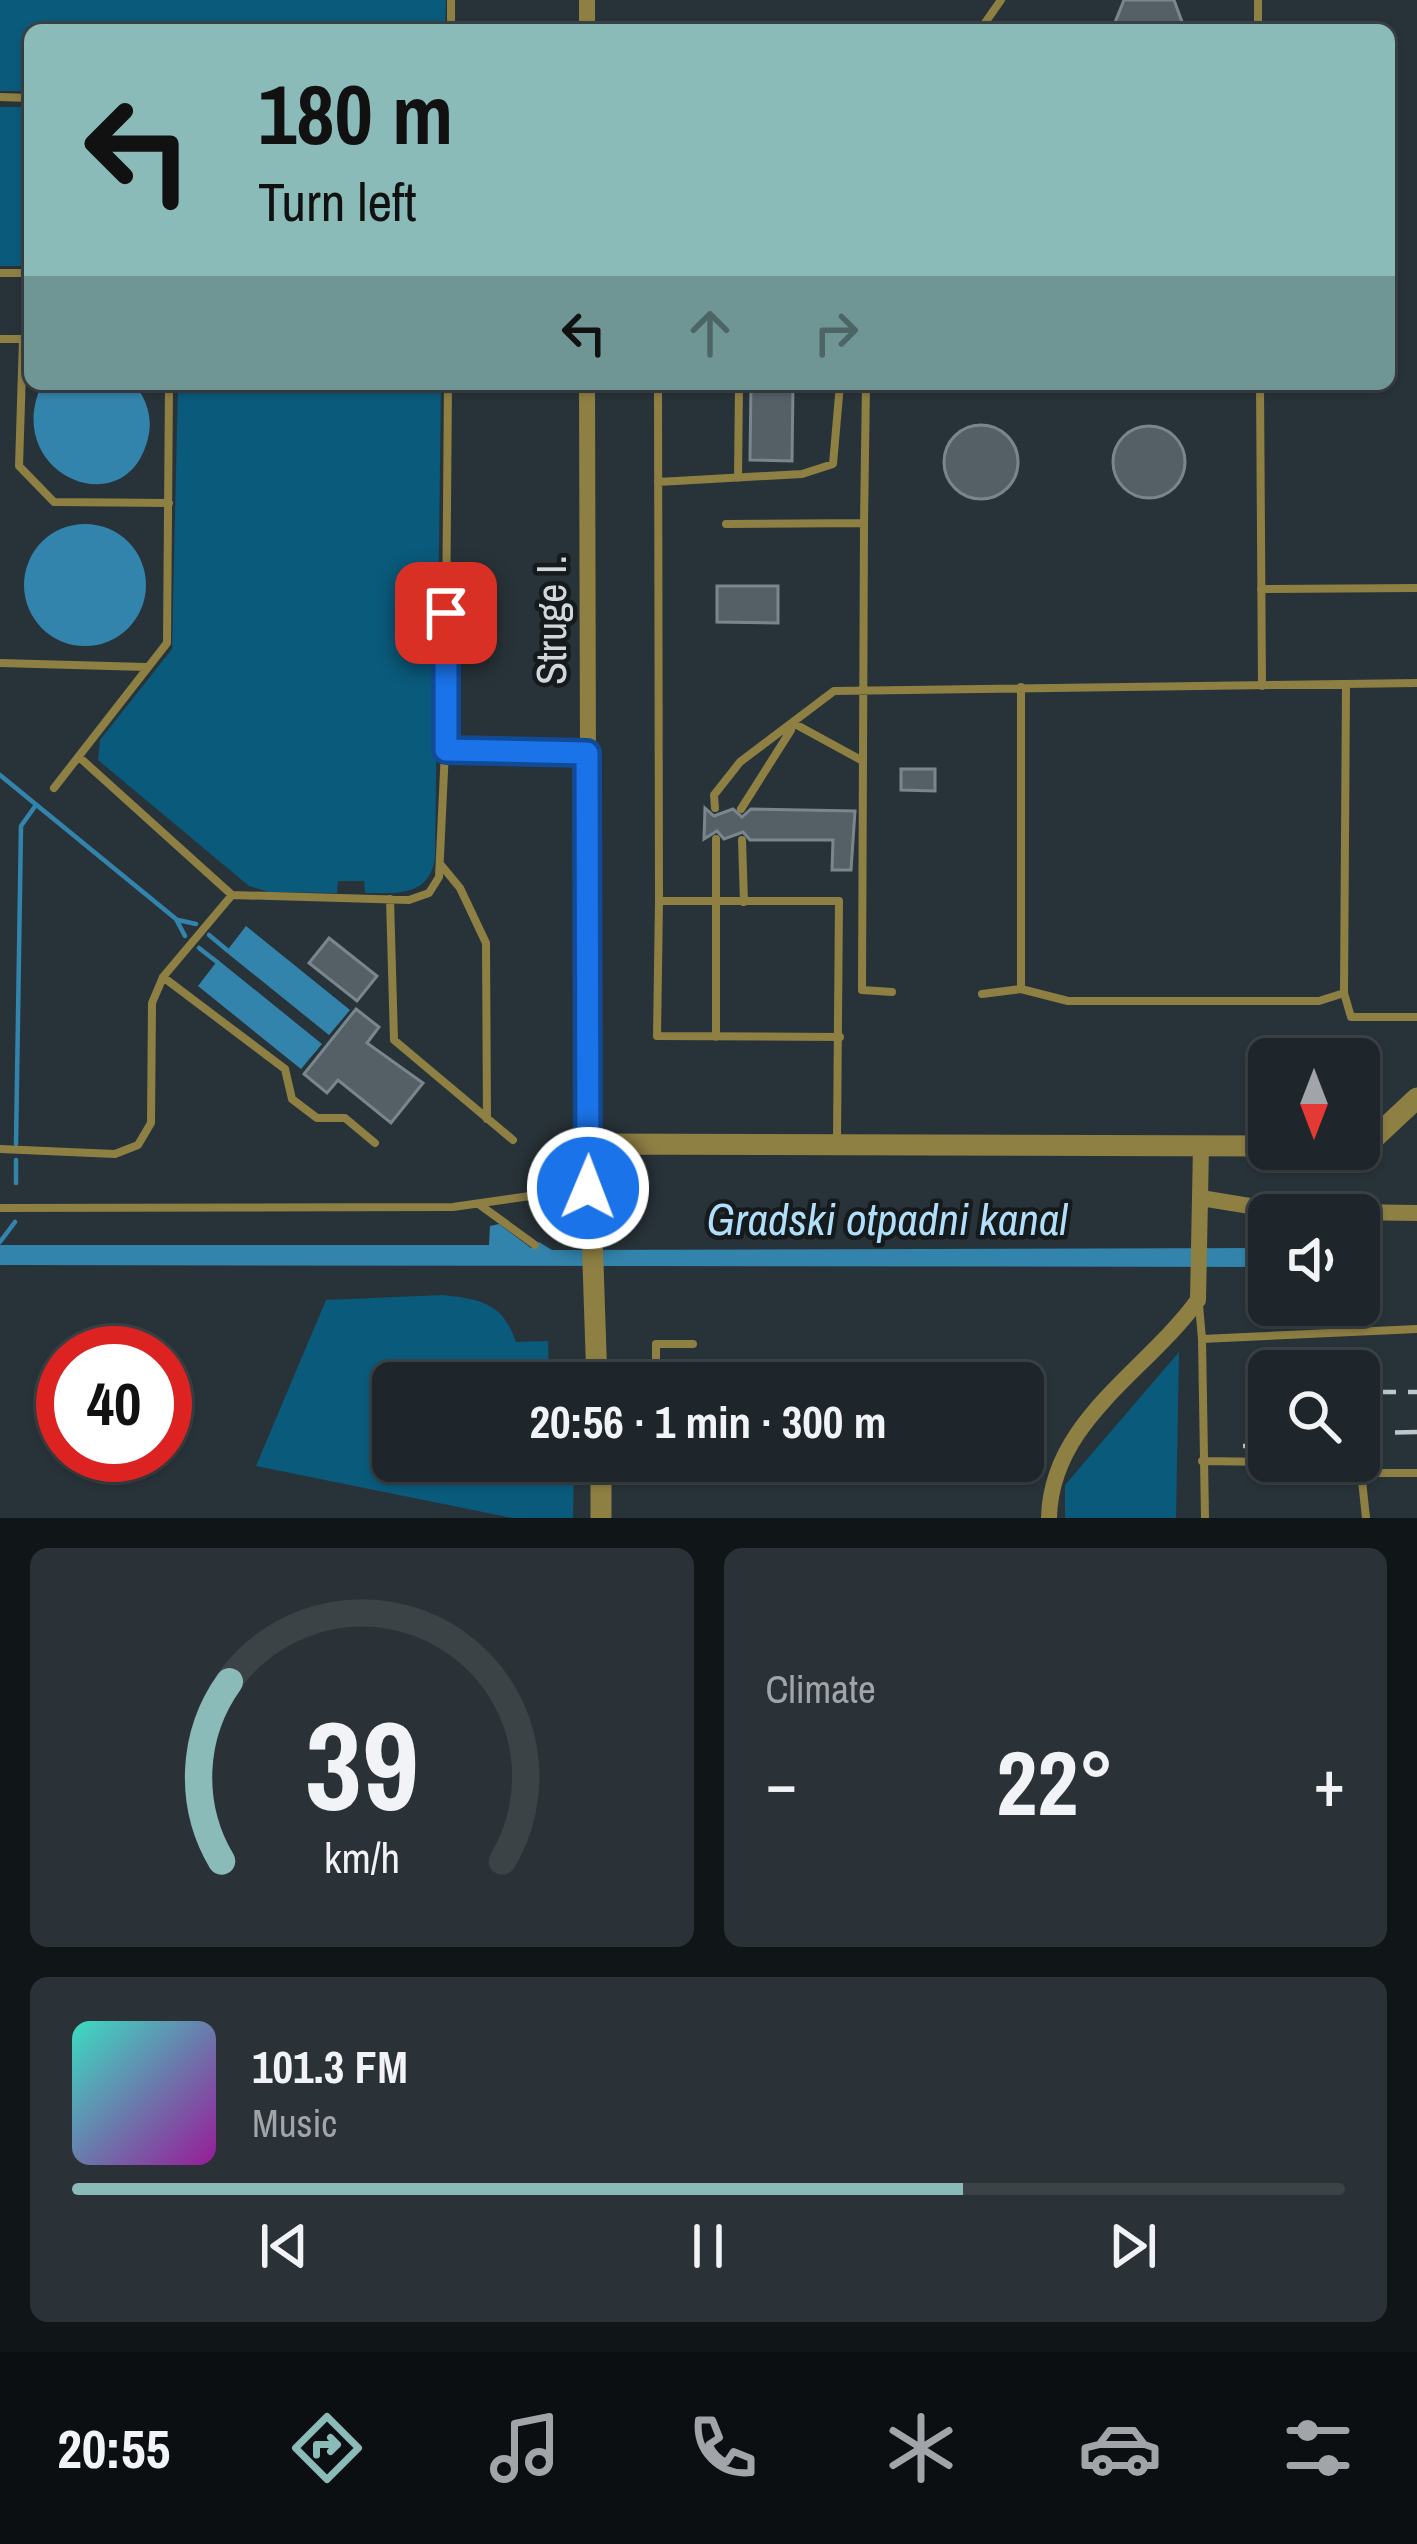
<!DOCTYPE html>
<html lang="en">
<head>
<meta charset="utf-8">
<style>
  :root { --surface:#1e262b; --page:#2b3237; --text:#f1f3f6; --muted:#a1a5a9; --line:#3c4347; --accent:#8bbbb9 }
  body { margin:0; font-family:"Archivo Narrow",sans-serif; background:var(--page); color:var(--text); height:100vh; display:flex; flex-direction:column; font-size:45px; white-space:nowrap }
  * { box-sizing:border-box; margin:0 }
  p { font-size:39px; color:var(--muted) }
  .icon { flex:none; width:66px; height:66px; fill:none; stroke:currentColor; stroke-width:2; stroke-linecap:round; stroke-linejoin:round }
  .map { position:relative; height:1518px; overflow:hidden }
  .panel { display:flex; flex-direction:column; gap:30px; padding:30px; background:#101518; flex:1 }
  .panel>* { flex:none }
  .top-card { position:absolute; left:24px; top:24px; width:1371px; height:366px; border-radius:18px; box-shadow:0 3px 9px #0004,0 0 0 3px var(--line); background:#8bbbb9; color:#111; overflow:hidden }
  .needle { width:78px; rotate:180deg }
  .fabs { position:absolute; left:1248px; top:1038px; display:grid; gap:24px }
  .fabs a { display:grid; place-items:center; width:132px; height:132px; border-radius:18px; background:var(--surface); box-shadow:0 3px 9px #0004,0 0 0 3px var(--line); font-size:60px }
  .speed { position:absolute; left:36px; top:1326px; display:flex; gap:24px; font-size:60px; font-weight:700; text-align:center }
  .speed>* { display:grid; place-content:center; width:156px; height:156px; border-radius:50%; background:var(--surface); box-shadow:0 3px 9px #0004,0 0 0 3px var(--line); line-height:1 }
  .speed .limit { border:18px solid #d22; background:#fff; color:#111 }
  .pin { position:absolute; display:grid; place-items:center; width:102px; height:102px; color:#fff; margin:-51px; border-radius:24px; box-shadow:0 6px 18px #0006 }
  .me { position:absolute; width:132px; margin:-66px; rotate:1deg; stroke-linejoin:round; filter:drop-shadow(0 0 9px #0008) }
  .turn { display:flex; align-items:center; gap:42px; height:252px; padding:0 36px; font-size:54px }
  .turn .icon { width:156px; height:156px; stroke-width:2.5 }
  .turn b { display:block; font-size:84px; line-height:102px }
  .lanes { display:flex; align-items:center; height:114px; padding:0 36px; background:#0003; justify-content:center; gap:60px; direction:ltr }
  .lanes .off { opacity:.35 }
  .big { font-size:90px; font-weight:800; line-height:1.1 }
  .panel .widget { flex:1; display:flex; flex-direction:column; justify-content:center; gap:18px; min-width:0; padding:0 42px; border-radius:18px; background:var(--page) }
  .panel .dial { align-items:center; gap:0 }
  .dial svg { height:312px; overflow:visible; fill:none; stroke:var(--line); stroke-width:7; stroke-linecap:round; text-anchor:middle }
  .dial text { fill:var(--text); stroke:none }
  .song { display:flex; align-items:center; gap:36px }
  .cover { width:144px; height:144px; border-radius:18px; background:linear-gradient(135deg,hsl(170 70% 55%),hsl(300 70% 35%)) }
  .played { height:12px; border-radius:6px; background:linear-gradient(90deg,var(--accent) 70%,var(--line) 70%) }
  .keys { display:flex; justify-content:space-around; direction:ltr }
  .heat { display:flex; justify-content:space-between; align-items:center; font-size:66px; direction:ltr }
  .panel .tiles { flex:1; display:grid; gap:30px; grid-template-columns:1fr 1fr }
  .widget:last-child { grid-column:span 2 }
  .trip { position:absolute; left:372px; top:1362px; width:672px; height:120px; border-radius:18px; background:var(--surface); box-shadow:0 3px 9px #0004,0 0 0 3px var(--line); font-weight:800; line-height:120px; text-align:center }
  .tabs { display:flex; height:192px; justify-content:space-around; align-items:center; background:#0c0f11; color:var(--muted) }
  .tabs .icon { width:84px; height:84px }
  .tabs .selected { color:var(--accent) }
  .tabs b { font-size:54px; color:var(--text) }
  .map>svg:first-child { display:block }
  .green { fill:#0a5a7b }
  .water { fill:#3384ac }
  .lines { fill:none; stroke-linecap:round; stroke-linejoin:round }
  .stream { stroke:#3384ac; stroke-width:4.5 }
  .building { fill:#546066; stroke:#7a868d; stroke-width:3 }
  .service { stroke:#8e7f43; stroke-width:8 }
  .minor { stroke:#8e7f43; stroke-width:16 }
  .tertiary { stroke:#8e7f43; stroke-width:21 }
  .rail { stroke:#bfc6ca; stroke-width:4.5; stroke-dasharray:24 12; stroke-linecap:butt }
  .route-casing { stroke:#114b97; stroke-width:30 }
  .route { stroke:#1a73e8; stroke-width:21 }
  .labels { text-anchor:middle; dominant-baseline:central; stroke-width:9; stroke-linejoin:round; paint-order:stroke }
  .street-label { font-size:42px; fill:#d1d7db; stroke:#151a1d }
  .water-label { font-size:45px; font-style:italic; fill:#b1dffa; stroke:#151a1d }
</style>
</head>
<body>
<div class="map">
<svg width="1417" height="1518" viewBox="0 0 1417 1518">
  <rect width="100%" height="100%" fill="#283339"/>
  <path class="green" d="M 0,0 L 446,0 L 445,30 L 30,30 L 30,91 L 0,91 Z
    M 0,107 L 30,107 L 30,266 L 0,266 Z
    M 178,384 L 441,384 L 435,858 C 429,897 397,893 365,893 L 364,881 L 338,881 L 337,893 L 269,892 L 249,886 L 98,760 L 100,740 L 172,649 Z
    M 443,1295 C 482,1300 502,1302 516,1342 L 548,1341 L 549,1380 L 572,1383 L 393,1383 L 393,1461 L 574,1461 L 573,1518 L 513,1518 L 256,1466 L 326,1300 Z
    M 1179,1352 L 1176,1518 L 1065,1518 L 1065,1485 Z"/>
  <path class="water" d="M 42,384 L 135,384 C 147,401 153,418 148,438 C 127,528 0,474 42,384 Z
    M24 585a61 61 0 1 1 122 0a61 61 0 1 1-122 0Z
    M 246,926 L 350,1010 L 329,1035 L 226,952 Z
    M 218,960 L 322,1044 L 301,1069 L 198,986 Z
    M 499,1224 L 531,1248 L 539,1242 L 552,1250 L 1269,1248 L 1269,1267 L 0,1265 L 0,1245 L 489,1245 L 490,1226 Z"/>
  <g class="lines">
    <path class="stream" d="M 0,775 L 176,919 L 185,936
      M 178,920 L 196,924
      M 209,935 L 227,950
      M 199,948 L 217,962
      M 16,1144 L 21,826 L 36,805
      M 16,1183 L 16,1160
      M 0,1242 L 15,1222"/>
  </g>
  <path class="building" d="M 1124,0 L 1174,0 L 1185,30 L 1112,30 Z
    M 751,384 L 793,384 L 792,461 L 750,460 Z
    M944 462a37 37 0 1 1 74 0a37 37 0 1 1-74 0Z
    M1113 462a36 36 0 1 1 72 0a36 36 0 1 1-72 0Z
    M 717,586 L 778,586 L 778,623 L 717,622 Z
    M 901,769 L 935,769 L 935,791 L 901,790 Z
    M 705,808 L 714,816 L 733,809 L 742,817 L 751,809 L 855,811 L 851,870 L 832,870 L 833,840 L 750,840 L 743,832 L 724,839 L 717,831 L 704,839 Z
    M 329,938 L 377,976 L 357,1001 L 309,963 Z
    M 356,1009 L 379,1027 L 367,1043 L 423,1083 L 391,1123 L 338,1080 L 327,1093 L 304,1074 Z"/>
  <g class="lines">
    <path class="service" d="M 1258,0 L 1258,30
      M 451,30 L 451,0
      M 980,30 L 1001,0
      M 0,97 L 30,98
      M 0,273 L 30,273
      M 0,339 L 30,339
      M 23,339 L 19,466 L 54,502 L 169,503
      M 658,384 L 659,901 L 839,901 L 837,1139
      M 1260,384 L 1262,686
      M 738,478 L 739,384
      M 658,482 L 802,474 L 833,464 L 840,384
      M 864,523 L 866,384
      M 726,524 L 864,523 L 862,990 L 892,992
      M 1261,589 L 1417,588
      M 0,663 L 146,667
      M 1021,687 L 1021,989 L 1068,1001 L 1319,1001 L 1344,993 L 1346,685
      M 795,724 L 861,760
      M 445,750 L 448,384
      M 79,757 L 232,895
      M 54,788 L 167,643 L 169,384
      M 715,808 L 714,795 L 740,762 L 834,691 L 1417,683
      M 741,809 L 791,730
      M 716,839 L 716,1037
      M 742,840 L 744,902
      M 441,865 L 460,888 L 486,943 L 487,1119
      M 390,899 L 394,1040 L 513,1140
      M 659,901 L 657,1036 L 840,1037
      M 163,977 L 285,1069 L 292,1099 L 317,1118 L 345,1118 L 375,1143
      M 1344,993 L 1351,1017 L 1417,1017
      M 982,994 L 1021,989
      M 0,1149 L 115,1154 L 138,1145 L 151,1123 L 152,1003 L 163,977 L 232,895 L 409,900 L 429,893 L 439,877 L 445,750 L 586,753
      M 480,1205 L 535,1245
      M 0,1208 L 453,1207 L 586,1188
      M 1199,1305 L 1202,1339
      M 656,1383 L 656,1344 L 693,1344
      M 1202,1461 L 1351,1463 L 1361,1471 L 1366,1518
      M 1362,1473 L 1417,1473
      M 1205,1518 L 1202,1339 L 1417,1329"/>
    <path class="minor" d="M 587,0 L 587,30
      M 587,384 L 589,1144
      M 1201,1198 L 1281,1211 L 1417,1213
      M 1049,1518 C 1051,1421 1146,1372 1198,1300 L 1201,1146"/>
    <path class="tertiary" d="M 1359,1145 L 1370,1142 L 1417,1098
      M 597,1383 L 589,1144 L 1269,1146
      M 601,1461 L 601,1518"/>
    <path class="rail" d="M 1372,1392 L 1417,1392
      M 1359,1433 L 1417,1432
      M 1243,1446 L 1269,1445"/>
  </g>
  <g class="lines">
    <g class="route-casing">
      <path id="route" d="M 446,613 L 446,750 L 587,753 L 588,1188"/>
    </g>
    <use href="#route" class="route"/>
  </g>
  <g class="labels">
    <g class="street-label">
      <text transform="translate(551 620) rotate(-90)">Struge I.</text>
    </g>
    <g class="water-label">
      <text x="887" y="1218">Gradski otpadni kanal</text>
    </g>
  </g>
</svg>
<div class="fabs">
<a><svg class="needle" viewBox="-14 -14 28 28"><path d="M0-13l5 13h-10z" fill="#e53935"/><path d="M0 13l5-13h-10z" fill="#a1a5a9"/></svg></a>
<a><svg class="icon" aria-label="sound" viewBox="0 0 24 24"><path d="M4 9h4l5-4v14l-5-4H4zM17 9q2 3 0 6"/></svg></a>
<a><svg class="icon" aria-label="search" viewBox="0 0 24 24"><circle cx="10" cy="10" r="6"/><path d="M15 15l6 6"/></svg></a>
</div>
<div class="speed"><div class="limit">40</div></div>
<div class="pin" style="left:446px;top:613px;background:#d93025"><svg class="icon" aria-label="arrive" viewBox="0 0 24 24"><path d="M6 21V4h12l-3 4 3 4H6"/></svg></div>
<svg class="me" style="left:588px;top:1188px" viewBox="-20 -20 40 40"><circle r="17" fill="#1a73e8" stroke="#fff" stroke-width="3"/><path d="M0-11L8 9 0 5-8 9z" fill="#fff"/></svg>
<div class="trip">20:56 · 1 min · 300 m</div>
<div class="top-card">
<div class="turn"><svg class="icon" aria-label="left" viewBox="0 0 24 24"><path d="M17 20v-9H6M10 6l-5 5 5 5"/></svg><div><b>180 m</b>Turn left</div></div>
<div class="lanes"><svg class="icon" aria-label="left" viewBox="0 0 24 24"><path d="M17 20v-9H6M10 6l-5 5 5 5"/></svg><svg class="icon off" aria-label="ahead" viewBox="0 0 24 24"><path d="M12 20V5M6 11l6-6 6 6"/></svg><svg class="icon off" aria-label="right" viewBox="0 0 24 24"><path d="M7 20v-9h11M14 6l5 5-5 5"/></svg></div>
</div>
</div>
<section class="panel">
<div class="tiles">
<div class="widget dial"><svg viewBox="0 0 100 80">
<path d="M14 69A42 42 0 1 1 86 69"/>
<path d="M14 69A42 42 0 0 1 16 23" stroke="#8bbbb9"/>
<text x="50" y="56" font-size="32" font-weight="700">39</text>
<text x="50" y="72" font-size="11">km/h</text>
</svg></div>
<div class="widget"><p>Climate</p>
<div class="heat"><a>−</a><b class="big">22°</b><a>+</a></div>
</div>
<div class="widget">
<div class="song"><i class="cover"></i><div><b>101.3 FM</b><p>Music</p></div></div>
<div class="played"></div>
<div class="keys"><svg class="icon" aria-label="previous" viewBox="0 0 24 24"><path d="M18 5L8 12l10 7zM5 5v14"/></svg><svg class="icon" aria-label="pause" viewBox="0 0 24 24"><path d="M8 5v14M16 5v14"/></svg><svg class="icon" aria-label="next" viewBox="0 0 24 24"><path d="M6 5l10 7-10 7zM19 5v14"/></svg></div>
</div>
</div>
</section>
<nav class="tabs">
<b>20:55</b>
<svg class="icon selected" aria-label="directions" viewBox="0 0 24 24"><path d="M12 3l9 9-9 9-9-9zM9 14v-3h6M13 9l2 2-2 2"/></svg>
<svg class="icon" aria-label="music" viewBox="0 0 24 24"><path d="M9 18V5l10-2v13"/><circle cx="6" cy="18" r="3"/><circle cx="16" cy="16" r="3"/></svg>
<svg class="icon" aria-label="phone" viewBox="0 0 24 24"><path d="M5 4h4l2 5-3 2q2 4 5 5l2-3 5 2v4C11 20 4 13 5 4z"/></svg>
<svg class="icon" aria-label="climate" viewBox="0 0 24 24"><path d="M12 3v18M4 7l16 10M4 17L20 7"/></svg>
<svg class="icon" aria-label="car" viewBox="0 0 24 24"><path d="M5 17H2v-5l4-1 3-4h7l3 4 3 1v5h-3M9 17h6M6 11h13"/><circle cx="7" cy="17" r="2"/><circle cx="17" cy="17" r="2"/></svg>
<svg class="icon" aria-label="filters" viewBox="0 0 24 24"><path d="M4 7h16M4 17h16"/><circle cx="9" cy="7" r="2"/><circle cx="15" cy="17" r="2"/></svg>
</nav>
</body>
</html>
